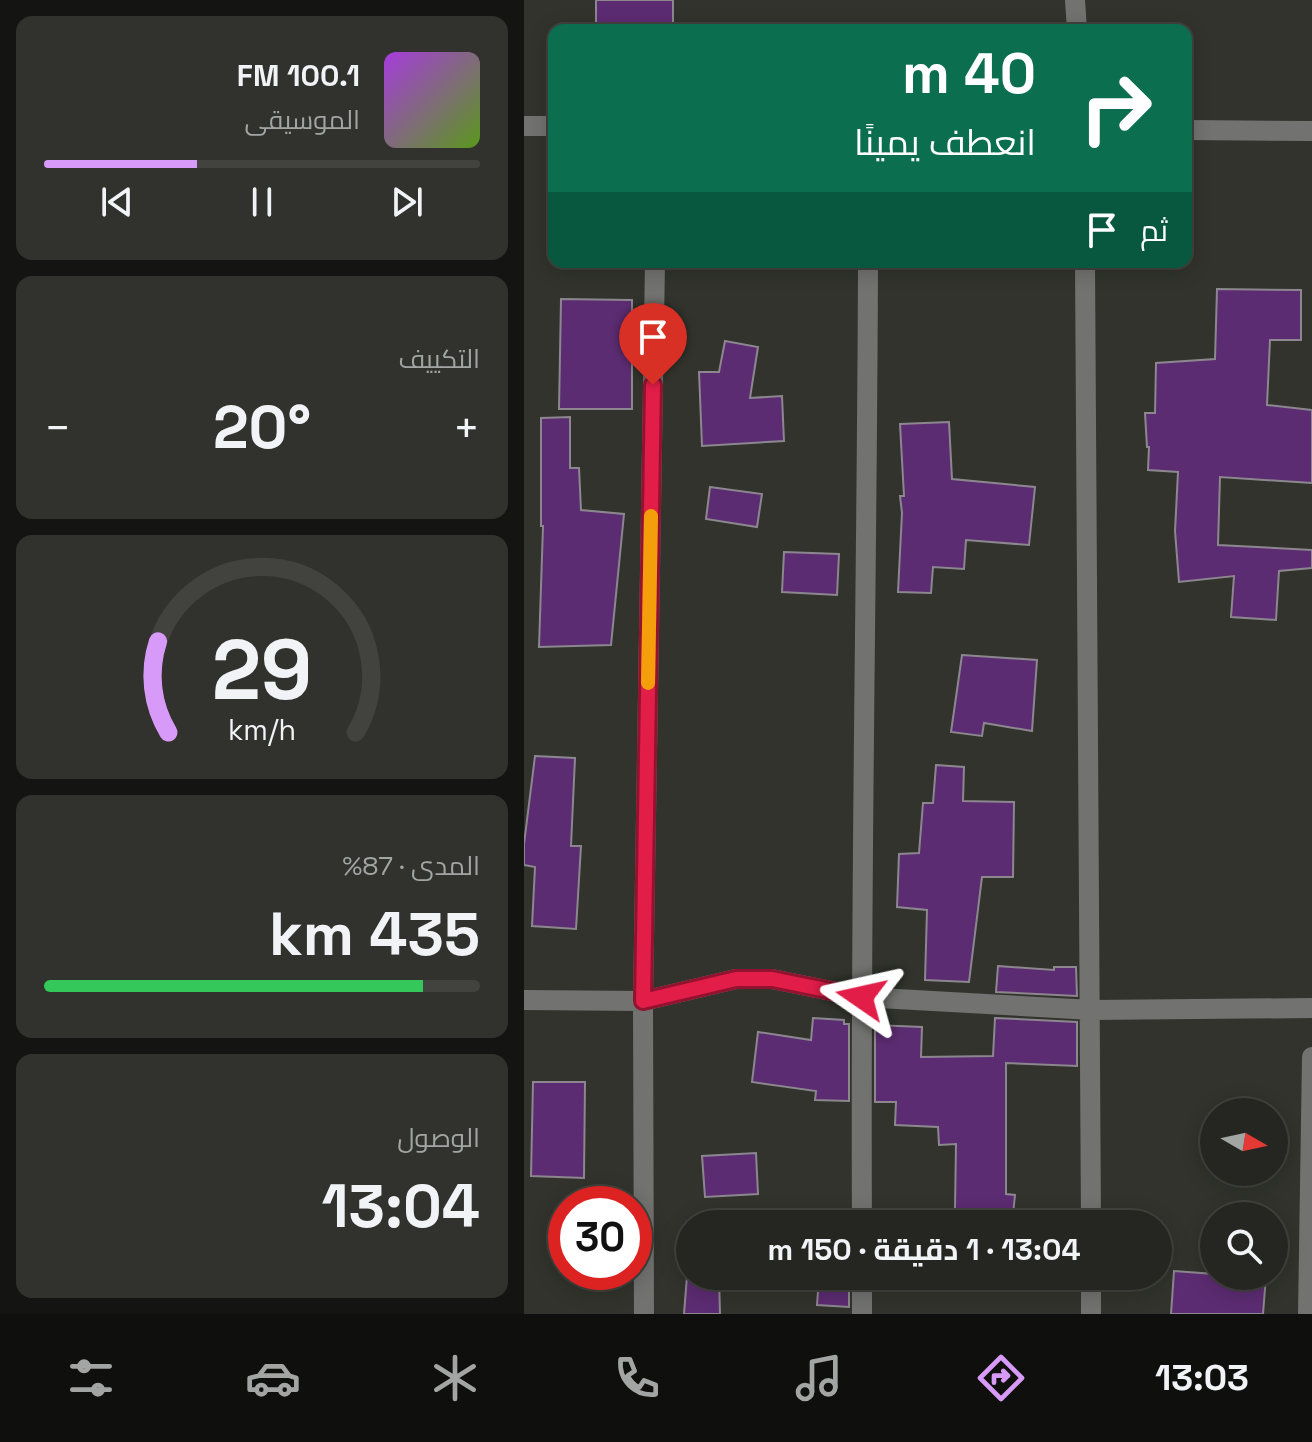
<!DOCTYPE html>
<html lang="ar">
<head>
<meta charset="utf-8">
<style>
  :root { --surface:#252621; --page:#31322e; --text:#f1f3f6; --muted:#a3a5a5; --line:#42433f; --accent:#d89af8 }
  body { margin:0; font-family:"Space Grotesk",Cairo,sans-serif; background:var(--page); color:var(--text); direction:rtl; height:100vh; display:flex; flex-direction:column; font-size:30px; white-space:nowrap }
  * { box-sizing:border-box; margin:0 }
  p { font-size:26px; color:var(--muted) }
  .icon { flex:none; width:44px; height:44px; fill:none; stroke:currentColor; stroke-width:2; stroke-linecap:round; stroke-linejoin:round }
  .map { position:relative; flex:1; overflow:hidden; direction:ltr }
  .drawer { display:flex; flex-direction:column; gap:16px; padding:16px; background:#141512; width:524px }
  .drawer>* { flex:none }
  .banner { position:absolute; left:24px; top:24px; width:644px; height:244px; border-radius:16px; box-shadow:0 4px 20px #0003,0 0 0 2px var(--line); direction:rtl; background:#0b6e4f; color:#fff; overflow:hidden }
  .needle { width:52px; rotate:99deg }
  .tools { position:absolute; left:676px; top:1098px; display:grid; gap:16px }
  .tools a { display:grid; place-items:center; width:88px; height:88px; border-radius:50%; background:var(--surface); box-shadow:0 4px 20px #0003,0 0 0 2px var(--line); font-size:40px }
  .speed { position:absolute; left:24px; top:1186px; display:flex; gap:16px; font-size:40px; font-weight:700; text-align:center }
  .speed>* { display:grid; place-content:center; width:104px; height:104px; border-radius:50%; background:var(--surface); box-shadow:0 4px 20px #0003,0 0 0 2px var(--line); line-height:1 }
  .speed .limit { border:12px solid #d22; background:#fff; color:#111 }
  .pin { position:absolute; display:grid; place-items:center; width:68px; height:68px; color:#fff; margin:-82px -34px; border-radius:50% 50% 50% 0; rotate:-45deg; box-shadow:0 0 8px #0007 }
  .pin .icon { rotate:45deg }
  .me { position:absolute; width:88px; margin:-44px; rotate:281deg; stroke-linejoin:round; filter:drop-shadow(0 0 6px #0008) }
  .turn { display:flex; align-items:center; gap:28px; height:168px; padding:0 24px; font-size:36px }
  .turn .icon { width:104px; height:104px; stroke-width:2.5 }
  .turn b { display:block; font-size:56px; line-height:68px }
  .then { display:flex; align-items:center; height:76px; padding:0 24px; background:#0003; gap:16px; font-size:30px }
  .big { font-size:60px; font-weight:700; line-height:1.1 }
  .drawer .widget { flex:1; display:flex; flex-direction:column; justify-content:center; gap:12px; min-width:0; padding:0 28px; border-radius:16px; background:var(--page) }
  .drawer .dial { align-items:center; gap:0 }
  .dial svg { height:208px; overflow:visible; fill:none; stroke:var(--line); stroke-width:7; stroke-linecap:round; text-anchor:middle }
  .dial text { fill:var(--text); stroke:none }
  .song { display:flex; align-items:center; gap:24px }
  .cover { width:96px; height:96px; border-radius:12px; background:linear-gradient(135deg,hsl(280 70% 55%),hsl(90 70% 35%)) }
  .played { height:8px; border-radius:4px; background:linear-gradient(90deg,var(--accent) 35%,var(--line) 35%) }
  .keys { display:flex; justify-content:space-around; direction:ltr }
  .heat { display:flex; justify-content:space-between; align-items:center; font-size:44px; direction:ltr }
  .charge { height:12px; border-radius:6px; background:linear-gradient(90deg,#34c759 87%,var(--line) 0) }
  .trip { position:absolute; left:152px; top:1210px; width:496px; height:80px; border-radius:40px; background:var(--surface); box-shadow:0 4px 20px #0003,0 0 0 2px var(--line); font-weight:700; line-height:80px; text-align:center; direction:rtl }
  .menu { display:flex; height:128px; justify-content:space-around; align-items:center; background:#0f0f0d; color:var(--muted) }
  .menu .icon { width:56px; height:56px }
  .menu .selected { color:var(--accent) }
  .menu b { font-size:36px; color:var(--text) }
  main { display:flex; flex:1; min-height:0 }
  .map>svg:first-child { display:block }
  .building { fill:#5c2c72; stroke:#8c878f; stroke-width:2 }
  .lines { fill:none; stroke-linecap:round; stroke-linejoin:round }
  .minor { stroke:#727370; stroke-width:20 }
  .route-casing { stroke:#92132f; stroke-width:20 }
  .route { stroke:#e11d48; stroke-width:14 }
  .slow { stroke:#f59e0b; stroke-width:14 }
</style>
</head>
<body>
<main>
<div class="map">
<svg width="788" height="1314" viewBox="0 0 788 1314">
  <rect width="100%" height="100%" fill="#31332c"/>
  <path class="building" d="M 72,0 L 149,0 L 149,30 L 72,30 Z
    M 693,289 L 777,290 L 777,340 L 746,340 L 743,405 L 788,410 L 788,483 L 696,477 L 694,545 L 788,550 L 788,568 L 755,571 L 752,620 L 707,617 L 710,576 L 655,582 L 651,531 L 654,472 L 624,470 L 625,447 L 623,447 L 621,413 L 631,413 L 632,363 L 691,359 Z
    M 37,299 L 108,300 L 108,409 L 35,409 Z
    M 201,341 L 234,347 L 226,398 L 258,396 L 260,441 L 178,446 L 175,372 L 195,372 Z
    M 46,417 L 46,468 L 55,468 L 57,510 L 100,514 L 87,645 L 15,647 L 19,526 L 17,526 L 17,418 Z
    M 425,422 L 428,479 L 511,487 L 505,545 L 442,540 L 440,569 L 409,567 L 407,593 L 374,592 L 378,513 L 376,496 L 380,496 L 376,424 Z
    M 186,487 L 238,494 L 233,527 L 182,519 Z
    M 260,552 L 315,554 L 313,595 L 258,592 Z
    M 438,655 L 513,660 L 508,731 L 460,723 L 458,736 L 427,732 Z
    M 11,756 L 51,758 L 47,846 L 57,846 L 52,929 L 8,926 L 11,867 L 0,865 L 0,844 Z
    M 412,765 L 440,767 L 439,801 L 490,802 L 489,877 L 458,877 L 445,982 L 401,980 L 403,910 L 373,907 L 375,854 L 395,853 L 399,803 L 409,803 Z
    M 474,966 L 530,970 L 530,967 L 552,967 L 553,996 L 472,992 Z
    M 289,1018 L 320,1020 L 320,1024 L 325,1024 L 325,1101 L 291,1100 L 292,1091 L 228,1082 L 234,1032 L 287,1040 Z
    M 471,1018 L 553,1022 L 553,1066 L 482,1063 L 482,1194 L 491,1195 L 488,1224 L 435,1224 L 437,1209 L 431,1209 L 432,1144 L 415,1145 L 414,1127 L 371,1125 L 372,1102 L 351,1102 L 351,1025 L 398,1027 L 397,1057 L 469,1056 Z
    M 9,1082 L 61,1082 L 60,1178 L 7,1176 Z
    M 232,1153 L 234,1194 L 181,1197 L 178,1156 Z
    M 650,1271 L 690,1274 L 690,1276 L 742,1276 L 739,1314 L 647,1314 Z
    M 163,1276 L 195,1276 L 196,1314 L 160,1314 Z
    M 295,1276 L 325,1276 L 325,1307 L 293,1305 Z"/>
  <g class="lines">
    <path class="minor" d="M 551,0 L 553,30
      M 0,126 L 30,126
      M 662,130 L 788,131
      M 561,262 L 567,1224
      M 0,1000 L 119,1001 L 212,979 L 248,979 L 337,997 L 568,1010 L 788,1008
      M 338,1224 C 336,903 343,583 344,262
      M 338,1276 L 338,1314
      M 120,1314 L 119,1001 L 131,262
      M 567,1314 L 567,1276
      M 784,1314 L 788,1057"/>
  </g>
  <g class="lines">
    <g class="route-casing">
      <path id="route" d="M 129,385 L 119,1001 L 212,979 L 248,979 L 337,997"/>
    </g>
    <use href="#route" class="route"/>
    <path class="slow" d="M 124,683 L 127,516"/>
  </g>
</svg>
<div class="tools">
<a><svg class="needle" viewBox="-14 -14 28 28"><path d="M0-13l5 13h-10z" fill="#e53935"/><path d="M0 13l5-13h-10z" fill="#a3a5a5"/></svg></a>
<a><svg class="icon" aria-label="search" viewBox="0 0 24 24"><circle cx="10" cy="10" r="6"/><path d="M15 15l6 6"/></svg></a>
</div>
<div class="speed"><div class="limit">30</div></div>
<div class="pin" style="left:129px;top:385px;background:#d93025"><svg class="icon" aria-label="arrive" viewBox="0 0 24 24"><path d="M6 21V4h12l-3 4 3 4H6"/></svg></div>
<svg class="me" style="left:337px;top:997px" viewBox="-20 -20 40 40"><path d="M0-17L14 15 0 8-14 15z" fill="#e11d48" stroke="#fff" stroke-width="4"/></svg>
<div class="trip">13:04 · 1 دقيقة · 150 m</div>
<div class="banner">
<div class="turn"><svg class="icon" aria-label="right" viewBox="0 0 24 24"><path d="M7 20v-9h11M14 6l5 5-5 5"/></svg><div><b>40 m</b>انعطف يمينًا</div></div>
<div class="then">ثم<svg class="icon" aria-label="arrive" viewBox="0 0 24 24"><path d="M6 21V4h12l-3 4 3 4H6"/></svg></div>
</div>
</div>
<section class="drawer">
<div class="widget">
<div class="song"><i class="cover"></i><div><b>100.1 FM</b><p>الموسيقى</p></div></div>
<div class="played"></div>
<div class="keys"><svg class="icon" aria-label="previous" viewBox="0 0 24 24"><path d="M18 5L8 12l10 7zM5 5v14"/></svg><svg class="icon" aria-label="pause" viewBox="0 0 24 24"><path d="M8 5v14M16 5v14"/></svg><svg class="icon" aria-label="next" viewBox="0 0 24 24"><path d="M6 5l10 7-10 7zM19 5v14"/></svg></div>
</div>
<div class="widget"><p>التكييف</p>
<div class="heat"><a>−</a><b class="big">20°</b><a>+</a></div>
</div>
<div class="widget dial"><svg viewBox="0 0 100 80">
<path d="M14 69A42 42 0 1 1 86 69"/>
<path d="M14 69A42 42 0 0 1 10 34" stroke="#d89af8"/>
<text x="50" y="56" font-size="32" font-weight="700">29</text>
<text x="50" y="72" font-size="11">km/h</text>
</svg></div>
<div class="widget"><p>المدى · 87%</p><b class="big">435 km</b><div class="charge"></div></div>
<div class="widget"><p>الوصول</p><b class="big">13:04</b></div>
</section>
</main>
<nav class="menu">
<b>13:03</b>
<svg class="icon selected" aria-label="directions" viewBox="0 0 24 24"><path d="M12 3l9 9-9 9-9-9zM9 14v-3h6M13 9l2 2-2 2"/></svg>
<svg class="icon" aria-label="music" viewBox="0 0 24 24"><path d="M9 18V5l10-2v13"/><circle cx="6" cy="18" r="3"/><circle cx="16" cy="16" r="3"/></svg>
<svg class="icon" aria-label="phone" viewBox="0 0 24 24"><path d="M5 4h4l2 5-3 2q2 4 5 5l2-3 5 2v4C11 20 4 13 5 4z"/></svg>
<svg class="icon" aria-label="climate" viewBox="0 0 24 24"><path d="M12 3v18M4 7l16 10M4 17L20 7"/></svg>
<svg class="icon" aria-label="car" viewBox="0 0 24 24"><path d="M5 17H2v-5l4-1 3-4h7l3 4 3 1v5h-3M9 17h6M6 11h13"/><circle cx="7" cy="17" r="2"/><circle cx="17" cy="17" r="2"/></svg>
<svg class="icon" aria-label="filters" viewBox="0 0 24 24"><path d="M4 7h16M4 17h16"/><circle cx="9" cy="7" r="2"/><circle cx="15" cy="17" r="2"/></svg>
</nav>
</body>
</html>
